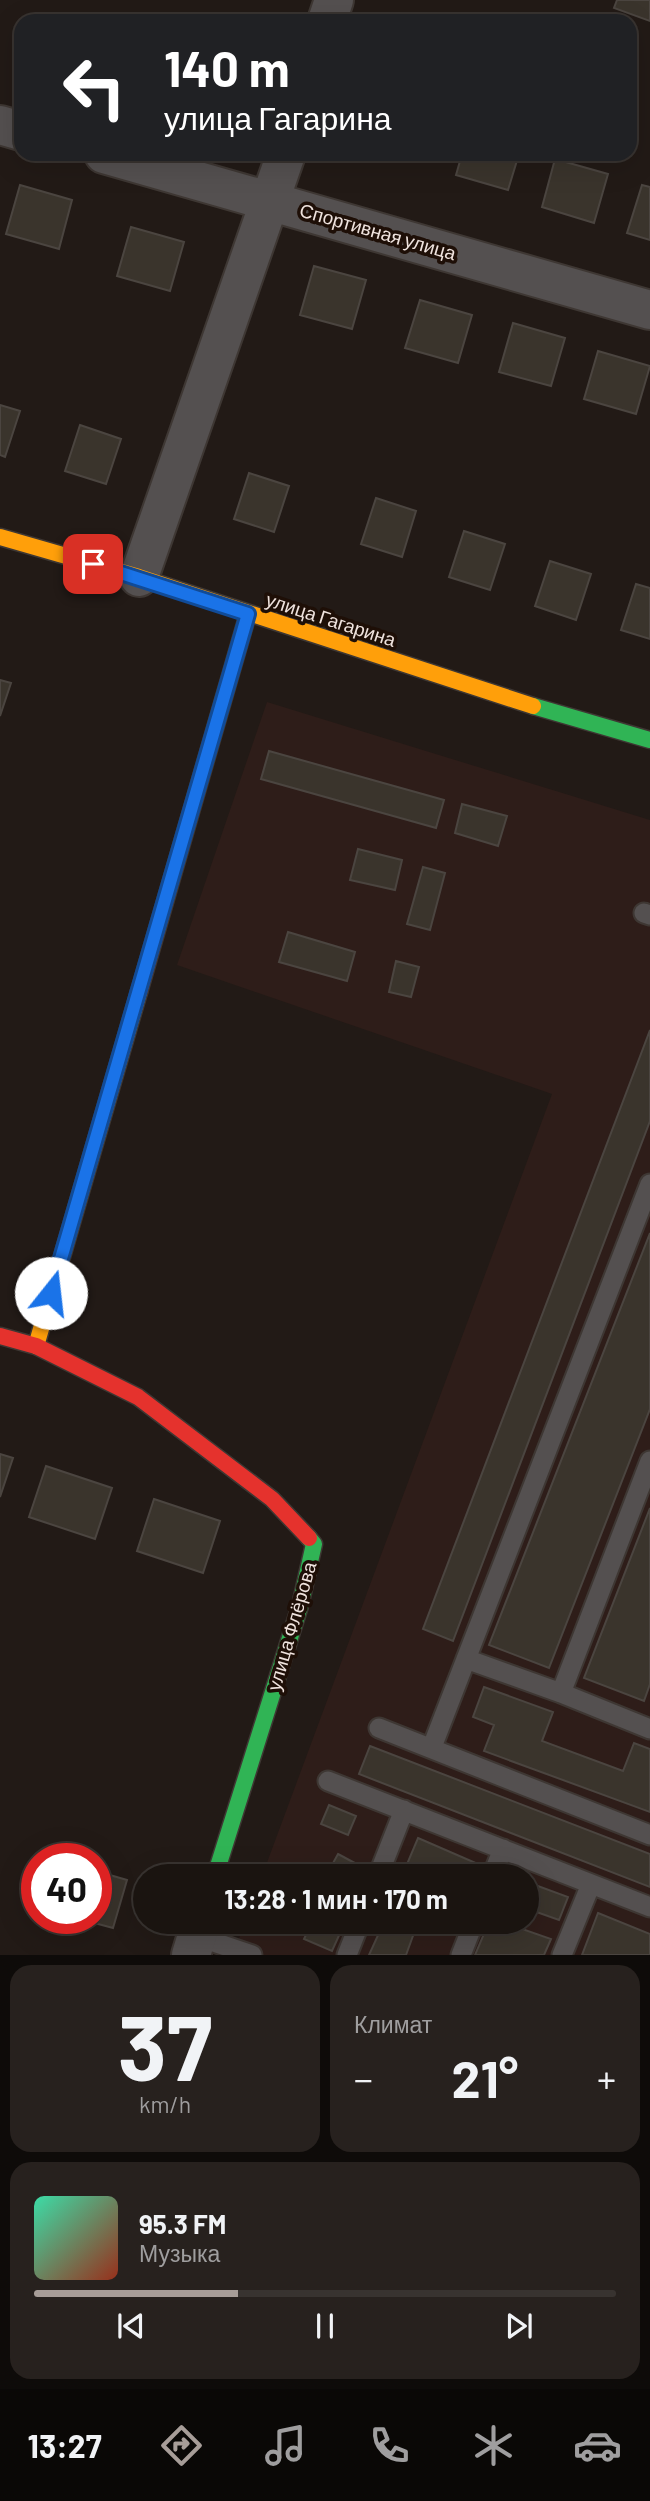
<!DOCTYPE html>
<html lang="ru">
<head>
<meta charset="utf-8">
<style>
  :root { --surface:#1a1410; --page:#27211e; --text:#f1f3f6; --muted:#9f9e9f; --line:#383330; --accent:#a79d98 }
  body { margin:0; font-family:Barlow,sans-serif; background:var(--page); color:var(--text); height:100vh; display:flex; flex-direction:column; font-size:26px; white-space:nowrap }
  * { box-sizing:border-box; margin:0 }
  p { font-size:23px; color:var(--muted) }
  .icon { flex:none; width:38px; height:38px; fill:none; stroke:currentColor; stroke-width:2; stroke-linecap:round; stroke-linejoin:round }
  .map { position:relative; height:1955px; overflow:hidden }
  .panel { display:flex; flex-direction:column; gap:10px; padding:10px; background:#0e0b09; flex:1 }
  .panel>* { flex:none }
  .guide { position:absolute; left:14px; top:14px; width:623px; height:147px; border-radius:21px; box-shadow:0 7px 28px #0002,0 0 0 2px var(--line); background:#202124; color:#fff; overflow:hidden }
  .speed { position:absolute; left:21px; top:1843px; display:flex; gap:14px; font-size:35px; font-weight:700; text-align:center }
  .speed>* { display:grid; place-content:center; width:91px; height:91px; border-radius:50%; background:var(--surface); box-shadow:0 7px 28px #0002,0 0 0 2px var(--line); line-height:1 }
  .speed .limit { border:10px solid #d22; background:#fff; color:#111 }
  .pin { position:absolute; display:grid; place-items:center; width:60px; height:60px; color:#fff; margin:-30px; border-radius:14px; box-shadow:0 4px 10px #0006 }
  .me { position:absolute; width:77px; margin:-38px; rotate:16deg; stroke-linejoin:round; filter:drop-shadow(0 0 5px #0008) }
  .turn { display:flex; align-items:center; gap:24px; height:147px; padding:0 35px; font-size:32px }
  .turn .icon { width:91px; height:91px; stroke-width:2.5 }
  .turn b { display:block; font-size:49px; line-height:60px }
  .big { font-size:52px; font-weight:700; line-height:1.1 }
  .panel .tile { flex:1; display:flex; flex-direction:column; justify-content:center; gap:10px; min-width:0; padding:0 24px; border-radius:21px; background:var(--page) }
  .panel .dial { align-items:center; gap:0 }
  .dial b { font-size:91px; line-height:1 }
  .song { display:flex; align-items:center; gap:21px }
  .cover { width:84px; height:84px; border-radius:10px; background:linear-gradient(135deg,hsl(160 70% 55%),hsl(10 70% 35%)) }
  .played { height:7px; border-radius:4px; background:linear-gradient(90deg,var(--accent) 35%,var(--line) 35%) }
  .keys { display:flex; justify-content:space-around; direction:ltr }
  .heat { display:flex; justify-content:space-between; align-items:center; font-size:38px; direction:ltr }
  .panel .tiles { flex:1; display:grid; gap:10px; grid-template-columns:1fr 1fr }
  .tile:last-child { grid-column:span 2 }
  .trip { position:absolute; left:133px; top:1864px; width:406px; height:70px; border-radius:35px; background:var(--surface); box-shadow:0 7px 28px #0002,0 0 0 2px var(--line); font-weight:700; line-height:70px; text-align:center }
  .tab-bar { display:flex; height:112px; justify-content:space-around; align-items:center; background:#0a0806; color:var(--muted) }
  .tab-bar .icon { width:49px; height:49px }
  .tab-bar .on { color:var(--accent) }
  .tab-bar b { font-size:32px; color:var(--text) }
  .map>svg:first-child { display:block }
  .industrial { fill:#2e1d19 }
  .building { fill:#3a342c; stroke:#4b4540; stroke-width:2 }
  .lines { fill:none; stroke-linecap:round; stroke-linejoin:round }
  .lane-casing { stroke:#3e3733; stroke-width:23 }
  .street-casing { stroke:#3e3733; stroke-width:42 }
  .fast-casing { stroke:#3e3733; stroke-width:19 }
  .slow-casing { stroke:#3e3733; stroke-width:19 }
  .jam-casing { stroke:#3e3733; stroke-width:19 }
  .lane { stroke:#545050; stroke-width:19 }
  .street { stroke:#545050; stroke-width:38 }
  .fast { stroke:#30b455; stroke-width:16 }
  .slow { stroke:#ff9f0a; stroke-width:16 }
  .jam { stroke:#e5322d; stroke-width:16 }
  .route-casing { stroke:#114b97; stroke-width:18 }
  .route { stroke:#1a73e8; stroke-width:12 }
  .labels { text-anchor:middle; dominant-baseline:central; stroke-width:7; stroke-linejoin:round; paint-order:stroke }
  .street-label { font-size:19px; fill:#efe3de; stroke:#1e0f07 }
</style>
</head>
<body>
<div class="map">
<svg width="650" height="1955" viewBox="0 0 650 1955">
  <rect width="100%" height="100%" fill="#221a16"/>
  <path class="industrial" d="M 267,702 L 650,820 L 650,1955 L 233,1955 L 245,1922 L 527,1922 L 527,1876 L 262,1876 L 552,1094 L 177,965 Z"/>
  <path class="building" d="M 617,0 L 650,0 L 650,21 L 614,8 Z
    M 462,154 L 519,154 L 508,190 L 456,175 Z
    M 555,159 L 608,174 L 594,223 L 542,207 Z
    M 20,185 L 72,200 L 59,249 L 6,234 Z
    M 642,185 L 650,187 L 650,240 L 627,233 Z
    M 131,227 L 184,242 L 170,291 L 117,276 Z
    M 314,266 L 366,280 L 352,329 L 300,315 Z
    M 420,300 L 472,315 L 458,363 L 405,348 Z
    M 513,323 L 565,338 L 551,386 L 499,372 Z
    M 598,351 L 650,366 L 636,414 L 584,399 Z
    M 0,405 L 20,411 L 5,457 L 0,455 Z
    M 80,425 L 121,439 L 106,484 L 65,471 Z
    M 249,473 L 289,486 L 274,532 L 234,519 Z
    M 376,498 L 416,511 L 402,557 L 361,544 Z
    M 464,531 L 505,544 L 490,590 L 449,577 Z
    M 550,561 L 591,574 L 576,620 L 535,606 Z
    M 636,584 L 650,588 L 650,639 L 621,630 Z
    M 0,680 L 11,683 L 0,716 Z
    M 269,751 L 444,800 L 436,828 L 261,779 Z
    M 462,804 L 507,816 L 498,846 L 455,833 Z
    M 358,849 L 402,860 L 395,890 L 350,880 Z
    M 423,867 L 445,873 L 430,930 L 407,924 Z
    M 288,932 L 355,952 L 347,981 L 279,962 Z
    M 396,961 L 419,967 L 411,997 L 389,992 Z
    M 650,1030 L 650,1121 L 453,1641 L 423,1629 Z
    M 650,1233 L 650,1409 L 549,1668 L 489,1645 Z
    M 0,1454 L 13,1458 L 0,1497 Z
    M 46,1466 L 112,1488 L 95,1539 L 29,1517 Z
    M 154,1499 L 220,1521 L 203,1573 L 137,1551 Z
    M 650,1508 L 650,1684 L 644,1701 L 584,1678 Z
    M 484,1687 L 553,1712 L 542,1741 L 623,1771 L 634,1743 L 650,1749 L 650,1812 L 484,1751 L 494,1725 L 473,1717 Z
    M 370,1746 L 650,1854 L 650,1887 L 359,1774 Z
    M 329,1805 L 356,1816 L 348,1835 L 321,1824 Z
    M 418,1838 L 478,1864 L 472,1876 L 402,1876 Z
    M 338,1854 L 366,1869 L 362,1876 L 332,1876 L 327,1874 Z
    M 96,1871 L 127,1880 L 113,1928 L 76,1918 L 96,1918 Z
    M 527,1882 L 568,1897 L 559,1920 L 531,1910 L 527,1919 Z
    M 598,1913 L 650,1934 L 650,1955 L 582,1955 Z
    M 312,1922 L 341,1931 L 332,1951 L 304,1939 Z
    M 384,1922 L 418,1922 L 406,1955 L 369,1955 Z
    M 489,1922 L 526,1922 L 522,1929 L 551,1939 L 544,1955 L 475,1955 Z"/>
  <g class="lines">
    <g class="lane-casing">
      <path id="lane" d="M 644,913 L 650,915
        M 466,1659 L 561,1693 L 650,1729
        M 561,1693 L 650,1461
        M 379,1728 L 650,1835
        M 432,1747 L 650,1184
        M 328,1781 L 650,1907
        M 378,1876 L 404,1810
        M 492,1876 L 503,1849
        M 196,1936 L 252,1955
        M 347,1955 L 360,1922
        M 461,1955 L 474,1922
        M 562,1955 L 591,1884"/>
    </g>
    <g class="street-casing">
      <path id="street" d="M 327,21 L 334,0
        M 0,125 L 21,131
        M 104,154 L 650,310
        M 139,577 L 286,154
        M 191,1955 L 201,1922"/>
    </g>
    <g class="fast-casing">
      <path id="fast" d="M 533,706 L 650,740
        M 215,1876 L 300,1606 L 314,1544 L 309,1538"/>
    </g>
    <g class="slow-casing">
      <path id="slow" d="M 0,537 L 139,577 L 533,706
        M 36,1346 L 139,992"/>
    </g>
    <g class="jam-casing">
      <path id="jam" d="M 139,992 L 248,614
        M 0,1336 L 36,1346 L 138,1397 L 272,1499 L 309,1538"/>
    </g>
    <use href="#lane" class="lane"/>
    <use href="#street" class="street"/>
    <use href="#fast" class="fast"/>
    <use href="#slow" class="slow"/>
    <use href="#jam" class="jam"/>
  </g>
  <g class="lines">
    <g class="route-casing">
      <path id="route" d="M 51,1293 L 248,614 L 93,564"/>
    </g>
    <use href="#route" class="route"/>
  </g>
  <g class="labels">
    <g class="street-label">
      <text transform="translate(378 231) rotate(16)">Спортивная улица</text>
      <text transform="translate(331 619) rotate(18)">улица Гагарина</text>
      <text transform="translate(291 1626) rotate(-74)">улица Флёрова</text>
    </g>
  </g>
</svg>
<div class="speed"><div class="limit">40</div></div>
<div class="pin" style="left:93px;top:564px;background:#d93025"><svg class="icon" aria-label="arrive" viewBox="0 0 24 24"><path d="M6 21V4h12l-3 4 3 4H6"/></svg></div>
<svg class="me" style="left:51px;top:1293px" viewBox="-20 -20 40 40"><circle r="19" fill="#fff"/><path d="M0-13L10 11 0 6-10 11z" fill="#1a73e8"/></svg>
<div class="trip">13:28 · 1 мин · 170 m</div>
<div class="guide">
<div class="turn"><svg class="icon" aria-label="left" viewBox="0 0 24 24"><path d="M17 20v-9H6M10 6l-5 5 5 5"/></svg><div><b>140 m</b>улица Гагарина</div></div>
</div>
</div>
<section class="panel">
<div class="tiles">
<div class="tile dial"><b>37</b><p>km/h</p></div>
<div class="tile"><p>Климат</p>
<div class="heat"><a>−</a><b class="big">21°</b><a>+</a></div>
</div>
<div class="tile">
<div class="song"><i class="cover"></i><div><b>95.3 FM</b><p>Музыка</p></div></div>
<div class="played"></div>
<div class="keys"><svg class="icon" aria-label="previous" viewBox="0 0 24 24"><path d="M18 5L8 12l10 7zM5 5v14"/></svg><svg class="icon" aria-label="pause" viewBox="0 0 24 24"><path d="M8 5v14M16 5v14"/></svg><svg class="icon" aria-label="next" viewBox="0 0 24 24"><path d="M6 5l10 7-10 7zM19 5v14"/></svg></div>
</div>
</div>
</section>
<nav class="tab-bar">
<b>13:27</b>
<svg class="icon on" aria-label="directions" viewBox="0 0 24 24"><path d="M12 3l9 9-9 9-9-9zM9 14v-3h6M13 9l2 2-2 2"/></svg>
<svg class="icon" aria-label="music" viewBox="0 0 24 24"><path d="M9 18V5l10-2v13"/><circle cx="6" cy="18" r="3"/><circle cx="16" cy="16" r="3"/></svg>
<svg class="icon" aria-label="phone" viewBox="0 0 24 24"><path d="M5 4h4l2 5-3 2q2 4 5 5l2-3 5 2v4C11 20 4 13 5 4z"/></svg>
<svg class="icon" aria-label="climate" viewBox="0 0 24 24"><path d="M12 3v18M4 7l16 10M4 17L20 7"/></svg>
<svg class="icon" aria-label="car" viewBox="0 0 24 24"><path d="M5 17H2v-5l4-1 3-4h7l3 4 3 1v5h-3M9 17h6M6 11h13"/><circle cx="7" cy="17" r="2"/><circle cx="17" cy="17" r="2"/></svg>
</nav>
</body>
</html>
